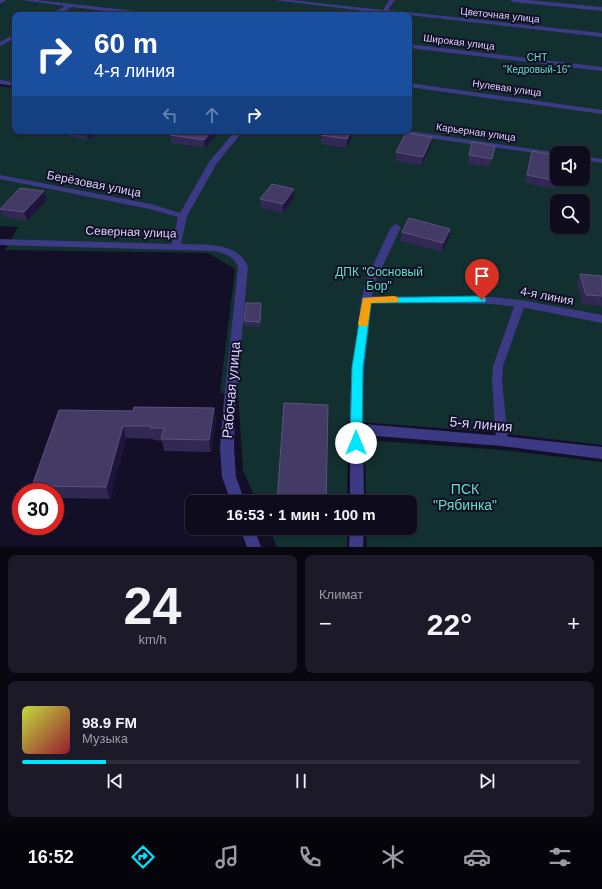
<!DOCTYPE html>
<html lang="ru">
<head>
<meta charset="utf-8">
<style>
  :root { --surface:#0e0b1c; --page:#1c1929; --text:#f1f3f6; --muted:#9b9ba3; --line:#2e2b3b; --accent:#00e5ff }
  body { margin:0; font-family:Helvetica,sans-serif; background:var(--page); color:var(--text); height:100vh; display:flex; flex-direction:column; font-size:15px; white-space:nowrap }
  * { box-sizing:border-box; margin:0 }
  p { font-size:13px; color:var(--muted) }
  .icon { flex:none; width:22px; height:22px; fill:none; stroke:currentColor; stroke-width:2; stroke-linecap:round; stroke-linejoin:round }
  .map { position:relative; height:547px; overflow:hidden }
  .panel { display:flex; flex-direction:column; gap:8px; padding:8px; background:#08060f; flex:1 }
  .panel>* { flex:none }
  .hud { position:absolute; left:12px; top:12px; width:400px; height:122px; border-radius:8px; box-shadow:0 1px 3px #0004,0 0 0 1px var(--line); background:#1a4fa0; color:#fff; overflow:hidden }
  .fabs { position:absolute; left:550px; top:146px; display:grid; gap:8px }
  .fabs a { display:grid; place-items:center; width:40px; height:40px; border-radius:8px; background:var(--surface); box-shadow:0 1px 3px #0004,0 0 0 1px var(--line); font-size:20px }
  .speed { position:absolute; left:12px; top:483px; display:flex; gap:8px; font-size:20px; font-weight:700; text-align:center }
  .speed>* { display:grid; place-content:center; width:52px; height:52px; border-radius:50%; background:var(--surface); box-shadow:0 1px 3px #0004,0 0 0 1px var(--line); line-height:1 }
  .speed .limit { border:6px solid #d22; background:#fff; color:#111 }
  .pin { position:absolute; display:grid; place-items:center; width:34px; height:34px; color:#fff; margin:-41px -17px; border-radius:50% 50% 50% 0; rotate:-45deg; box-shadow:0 0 4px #0007 }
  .pin .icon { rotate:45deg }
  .me { position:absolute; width:44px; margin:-22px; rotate:0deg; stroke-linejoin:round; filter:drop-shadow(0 0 3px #0008) }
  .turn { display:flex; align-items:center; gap:14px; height:84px; padding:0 16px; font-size:18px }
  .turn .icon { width:52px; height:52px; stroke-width:2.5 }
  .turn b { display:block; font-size:28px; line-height:34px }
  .lanes { display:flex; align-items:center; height:38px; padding:0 16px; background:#0003; justify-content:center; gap:20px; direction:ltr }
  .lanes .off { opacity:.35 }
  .big { font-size:30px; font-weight:700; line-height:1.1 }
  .panel .card { flex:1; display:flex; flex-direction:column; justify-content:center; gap:6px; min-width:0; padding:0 14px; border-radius:8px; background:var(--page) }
  .panel .dial { align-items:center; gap:0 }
  .dial b { font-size:52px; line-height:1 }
  .song { display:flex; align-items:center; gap:12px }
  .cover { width:48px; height:48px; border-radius:6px; background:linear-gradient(135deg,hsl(70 70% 55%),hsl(350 70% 35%)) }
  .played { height:4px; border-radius:2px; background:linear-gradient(90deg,var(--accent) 15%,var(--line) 15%) }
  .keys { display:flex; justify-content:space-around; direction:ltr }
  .heat { display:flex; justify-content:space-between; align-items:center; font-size:22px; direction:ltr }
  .panel .tiles { flex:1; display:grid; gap:8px; grid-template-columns:1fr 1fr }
  .card:last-child { grid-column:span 2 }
  .trip { position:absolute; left:185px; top:495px; width:232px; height:40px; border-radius:8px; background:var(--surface); box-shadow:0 1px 3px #0004,0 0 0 1px var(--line); font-weight:700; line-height:40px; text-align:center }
  .menu { display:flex; height:64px; justify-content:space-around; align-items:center; background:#06040b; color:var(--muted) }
  .menu .icon { width:28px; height:28px }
  .menu .active { color:var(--accent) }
  .menu b { font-size:18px; color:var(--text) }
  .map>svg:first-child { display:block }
  .green { fill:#12302f; fill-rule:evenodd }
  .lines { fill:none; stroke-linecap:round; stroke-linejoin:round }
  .service { fill:#3d3a85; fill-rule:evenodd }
  .minor { fill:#3d3a85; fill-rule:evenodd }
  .wall { fill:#312854 }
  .shaded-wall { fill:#1d163a }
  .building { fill:#433a66; stroke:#5a527e }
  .route { fill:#00e5ff; stroke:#0095a6 }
  .slow { fill:#f59e0b }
  .labels { text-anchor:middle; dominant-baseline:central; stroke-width:4; stroke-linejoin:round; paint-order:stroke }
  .far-street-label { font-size:10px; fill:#d9d4ff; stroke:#130f26 }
  .far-park-label { font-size:10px; fill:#5fe0c0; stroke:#130f26 }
  .street-label { font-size:12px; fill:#d9d4ff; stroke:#130f26 }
  .park-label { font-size:12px; fill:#5fe0c0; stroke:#130f26 }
  .near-street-label { font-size:14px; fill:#d9d4ff; stroke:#130f26 }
  .near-park-label { font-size:14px; fill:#5fe0c0; stroke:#130f26 }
</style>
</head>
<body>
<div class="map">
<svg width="602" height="547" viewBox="0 0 602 547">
  <rect width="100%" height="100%" fill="#130f26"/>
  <path class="green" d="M 0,0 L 602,0 L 602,445 L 491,432 L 348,421 L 347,502 L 257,502 L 243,470 L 238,395 L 220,393 L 235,269 L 208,253 L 5,250 L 18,227 L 0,226 L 0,86 L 15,88 L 15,131 L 409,131 L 409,15 L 15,15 L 15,82 L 0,80 ZM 557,153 L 583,153 L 583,179 L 557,179 ZM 557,201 L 583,201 L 583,227 L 557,227 Z
    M 365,440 L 503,450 L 602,462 L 602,547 L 367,547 L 366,528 L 410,528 L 410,502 L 366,502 Z
    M 269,528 L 347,528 L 347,547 L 277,547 Z"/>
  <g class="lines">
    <path class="service" d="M 520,301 L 525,304 L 503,366 L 502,380 L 508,441 L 506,444 L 502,446 L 498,444 L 496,441 L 492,380 L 493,366 L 515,304 Z"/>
    <path class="minor" d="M 0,0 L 6,0 L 0,4 Z
      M 21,0 L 37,0 L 152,13 L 155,15 L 138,15 L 72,7 L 57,15 L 50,15 L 65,6 Z
      M 274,0 L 291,0 L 383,10 L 389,0 L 395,0 L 388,10 L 602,33 L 602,37 L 409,15 L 386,13 L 385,15 L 379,15 L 381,13 Z
      M 510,0 L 528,0 L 602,7 L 602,11 L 513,2 Z
      M 15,34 L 15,38 L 0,46 L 0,42 Z
      M 409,44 L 602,67 L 602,71 L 409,48 Z
      M 0,80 L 15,82 L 15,86 L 0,84 Z
      M 409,83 L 602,110 L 602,114 L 409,87 Z
      M 235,131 L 243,131 L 217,163 L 187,216 L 181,244 C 205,245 237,241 248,267 L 235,410 L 234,448 L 236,477 L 245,502 L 231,502 L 222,477 L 220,448 L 223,410 L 238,267 C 234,256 224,253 213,251 L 0,245 L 0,239 L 172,244 L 178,217 L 150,209 L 0,179 L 0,175 L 151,204 L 180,213 L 209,162 Z
      M 389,131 L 409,131 L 560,153 L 557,153 L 557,156 L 393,133 Z
      M 583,156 L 602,159 L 602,163 L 583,160 Z
      M 396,224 L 401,227 L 377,278 L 372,296 L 491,297 L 521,300 L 602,315 L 602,323 L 521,307 L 491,304 L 371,303 L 362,394 L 363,424 L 502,436 L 602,447 L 602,459 L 502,446 L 363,435 L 364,502 L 350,502 L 350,394 L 361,300 L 367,278 L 391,227 Z
      M 240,528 L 254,528 L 261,547 L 247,547 Z
      M 350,528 L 364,528 L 363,547 L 349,547 Z"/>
  </g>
  <path class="wall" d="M 66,131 L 98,131 L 88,140 L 68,136 Z
    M 174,131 L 215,131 L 216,136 L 205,148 L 171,143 L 170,135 Z
    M 321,135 L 353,135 L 347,148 L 321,144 Z
    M 431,145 L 422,165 L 395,161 L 396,152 Z
    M 495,146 L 490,167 L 467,164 L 469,155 Z
    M 532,151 L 559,179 L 556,189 L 525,183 Z
    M 294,189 L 294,198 L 283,213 L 261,208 L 260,199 Z
    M 47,200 L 27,221 L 3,217 L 0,209 L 0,208 Z
    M 450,229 L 449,238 L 442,252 L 400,241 L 402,232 Z
    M 580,274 L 602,276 L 602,306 L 583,304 L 577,284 Z
    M 261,308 L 260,327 L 244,326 L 244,321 Z
    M 214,408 L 216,421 L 211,452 L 164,451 L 162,441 L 154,440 L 153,439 L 126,438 L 110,499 L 55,498 L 55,492 L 35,492 L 32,486 L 133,411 Z"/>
  <path class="shaded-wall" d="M 86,131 L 98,131 L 88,140 Z
    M 212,131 L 215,131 L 216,136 L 205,148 L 204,140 Z
    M 351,131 L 354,131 L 353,135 L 347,148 L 347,139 Z
    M 432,137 L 431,145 L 422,165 L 423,157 Z
    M 294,189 L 294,198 L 283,213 L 283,204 Z
    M 44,191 L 47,200 L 27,221 L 24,212 Z
    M 450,229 L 449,238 L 442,252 L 443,243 Z
    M 214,408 L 216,421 L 211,452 L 209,440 Z
    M 123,426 L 126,438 L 110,499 L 106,487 Z"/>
  <path class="building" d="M 174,131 L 212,131 L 204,140 L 170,135 Z
    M 324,131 L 351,131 L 347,139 L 321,135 Z
    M 406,133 L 432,137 L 423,157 L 396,152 Z
    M 472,142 L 495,146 L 492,159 L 469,155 Z
    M 532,151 L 557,156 L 557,179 L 559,179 L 558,181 L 527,175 Z
    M 272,184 L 294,189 L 283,204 L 260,199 Z
    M 20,188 L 44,191 L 24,212 L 0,209 Z
    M 409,218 L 450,229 L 443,243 L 402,232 Z
    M 580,274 L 602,276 L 602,296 L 586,295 Z
    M 246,303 L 261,303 L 260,322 L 244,321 Z
    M 284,403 L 328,405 L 326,502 L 277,502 Z
    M 134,407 L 214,408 L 209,440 L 161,439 L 164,428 L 151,428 L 151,426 L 123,426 L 106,487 L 32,486 L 59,410 L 133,411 Z"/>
  <path class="route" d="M 482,296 L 485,297 L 486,300 L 485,302 L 371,303 L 363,367 L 362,443 L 360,447 L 356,448 L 352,447 L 350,443 L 352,367 L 363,298 Z"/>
  <path class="slow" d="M 394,296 L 397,297 L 399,300 L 397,302 L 371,303 L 368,324 L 367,326 L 360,326 L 358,324 L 363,298 Z"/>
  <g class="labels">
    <g class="far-street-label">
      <text transform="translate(500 15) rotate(6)">Цветочная улица</text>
      <text transform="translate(459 42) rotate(7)">Широкая улица</text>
      <text transform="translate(507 88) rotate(8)">Нулевая улица</text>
      <text transform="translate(476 132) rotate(8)">Карьерная улица</text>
    </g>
    <g class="far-park-label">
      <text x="537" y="57">СНТ<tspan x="537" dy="12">"Кедровый-16"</tspan></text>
    </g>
    <g class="street-label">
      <text transform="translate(94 184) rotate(11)">Берёзовая улица</text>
      <text transform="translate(131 232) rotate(2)">Северная улица</text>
      <text transform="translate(547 296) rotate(11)">4-я линия</text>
    </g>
    <g class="park-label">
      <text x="379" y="272">ДПК "Сосновый<tspan x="379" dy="14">Бор"</tspan></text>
    </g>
    <g class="near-street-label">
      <text transform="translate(231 390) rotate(-85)">Рабочая улица</text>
      <text transform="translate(481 424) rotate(5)">5-я линия</text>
    </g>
    <g class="near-park-label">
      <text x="465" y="489">ПСК<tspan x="465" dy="16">"Рябинка"</tspan></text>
    </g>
  </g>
</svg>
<div class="fabs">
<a><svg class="icon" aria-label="sound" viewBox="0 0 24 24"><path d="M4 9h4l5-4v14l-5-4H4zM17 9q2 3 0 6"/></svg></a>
<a><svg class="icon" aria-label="search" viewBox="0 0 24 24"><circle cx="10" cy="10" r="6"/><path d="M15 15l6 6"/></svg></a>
</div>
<div class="speed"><div class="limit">30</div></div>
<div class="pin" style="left:482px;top:300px;background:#d93025"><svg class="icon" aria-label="arrive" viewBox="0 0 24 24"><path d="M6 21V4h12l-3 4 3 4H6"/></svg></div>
<svg class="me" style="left:356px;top:443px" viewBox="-20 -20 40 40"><circle r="19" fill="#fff"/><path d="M0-13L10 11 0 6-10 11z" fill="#00e5ff"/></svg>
<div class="trip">16:53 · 1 мин · 100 m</div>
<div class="hud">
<div class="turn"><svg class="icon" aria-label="right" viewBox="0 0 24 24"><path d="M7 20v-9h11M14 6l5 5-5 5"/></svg><div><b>60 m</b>4-я линия</div></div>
<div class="lanes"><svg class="icon off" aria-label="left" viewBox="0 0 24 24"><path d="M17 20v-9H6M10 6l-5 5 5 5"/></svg><svg class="icon off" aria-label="ahead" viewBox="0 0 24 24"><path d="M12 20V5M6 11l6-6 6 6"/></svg><svg class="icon" aria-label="right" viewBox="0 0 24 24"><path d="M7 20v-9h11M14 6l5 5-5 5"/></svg></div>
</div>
</div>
<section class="panel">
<div class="tiles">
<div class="card dial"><b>24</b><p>km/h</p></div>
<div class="card"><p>Климат</p>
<div class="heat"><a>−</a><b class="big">22°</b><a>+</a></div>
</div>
<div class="card">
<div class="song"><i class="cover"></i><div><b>98.9 FM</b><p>Музыка</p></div></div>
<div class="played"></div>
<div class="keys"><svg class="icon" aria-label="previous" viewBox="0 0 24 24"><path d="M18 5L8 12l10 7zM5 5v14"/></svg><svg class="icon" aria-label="pause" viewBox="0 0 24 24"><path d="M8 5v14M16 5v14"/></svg><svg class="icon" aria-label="next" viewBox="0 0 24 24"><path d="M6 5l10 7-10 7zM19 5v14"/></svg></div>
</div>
</div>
</section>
<nav class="menu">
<b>16:52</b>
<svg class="icon active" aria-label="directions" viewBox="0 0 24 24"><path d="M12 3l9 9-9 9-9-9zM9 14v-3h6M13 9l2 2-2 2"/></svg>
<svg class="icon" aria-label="music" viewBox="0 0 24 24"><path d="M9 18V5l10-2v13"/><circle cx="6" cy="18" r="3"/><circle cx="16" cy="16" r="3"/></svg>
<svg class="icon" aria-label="phone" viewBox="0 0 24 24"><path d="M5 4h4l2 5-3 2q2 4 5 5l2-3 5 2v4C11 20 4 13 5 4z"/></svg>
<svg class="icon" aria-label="climate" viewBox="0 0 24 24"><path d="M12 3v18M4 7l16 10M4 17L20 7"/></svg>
<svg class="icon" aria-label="car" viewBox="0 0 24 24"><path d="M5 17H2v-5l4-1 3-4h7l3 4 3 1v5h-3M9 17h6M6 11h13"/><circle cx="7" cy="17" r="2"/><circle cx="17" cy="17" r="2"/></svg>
<svg class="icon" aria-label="filters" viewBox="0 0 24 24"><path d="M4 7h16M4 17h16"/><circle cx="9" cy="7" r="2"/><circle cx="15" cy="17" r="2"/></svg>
</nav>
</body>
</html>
